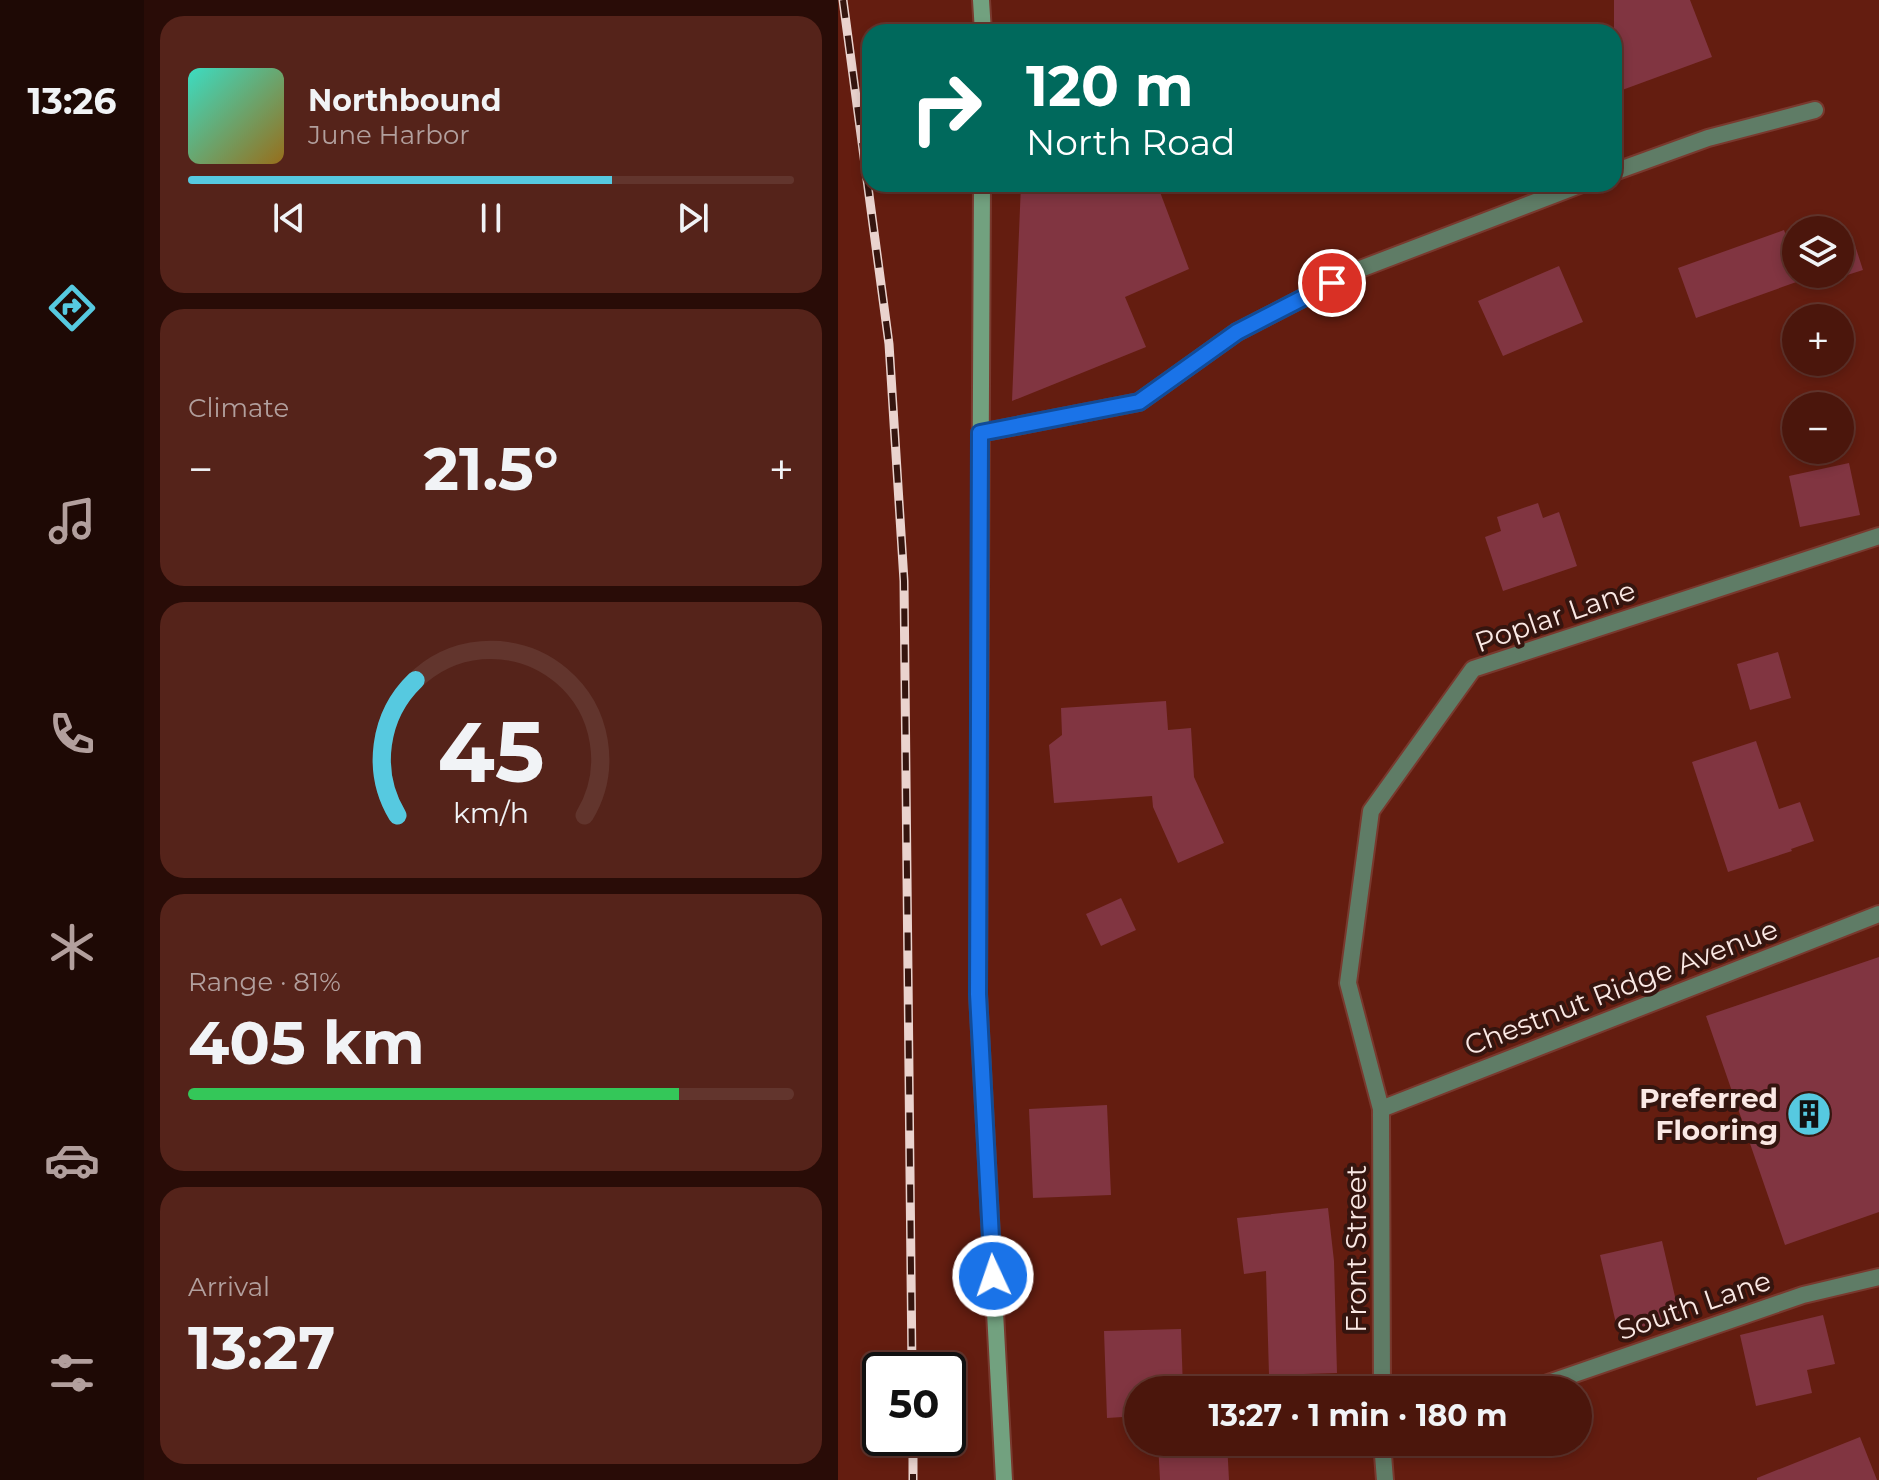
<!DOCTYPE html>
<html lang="en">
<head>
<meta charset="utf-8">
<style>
  :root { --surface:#4b160c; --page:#55231a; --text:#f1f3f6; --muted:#b29f9d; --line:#62352d; --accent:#56c9e0 }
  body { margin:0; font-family:Montserrat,sans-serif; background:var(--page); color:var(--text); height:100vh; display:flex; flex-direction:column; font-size:30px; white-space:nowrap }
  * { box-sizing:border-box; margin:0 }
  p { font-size:26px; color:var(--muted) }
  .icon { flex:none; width:44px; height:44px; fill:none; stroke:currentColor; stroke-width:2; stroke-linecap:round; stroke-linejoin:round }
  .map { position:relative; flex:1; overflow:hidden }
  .side { display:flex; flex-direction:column; gap:16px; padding:16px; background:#290c07; width:694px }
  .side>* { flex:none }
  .banner { position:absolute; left:24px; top:24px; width:760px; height:168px; border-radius:24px; box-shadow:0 4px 12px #0003,0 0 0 2px var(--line); background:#00695c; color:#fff; overflow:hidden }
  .controls { position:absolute; left:944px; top:216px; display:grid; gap:16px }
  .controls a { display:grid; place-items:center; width:72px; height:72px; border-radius:50%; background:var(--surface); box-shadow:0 4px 12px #0003,0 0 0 2px var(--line); font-size:40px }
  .speed { position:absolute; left:24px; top:1352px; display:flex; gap:16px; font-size:40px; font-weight:700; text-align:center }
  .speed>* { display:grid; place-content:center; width:104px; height:104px; border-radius:50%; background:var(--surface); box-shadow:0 4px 12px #0003,0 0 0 2px var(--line); line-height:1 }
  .speed .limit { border:4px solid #111; border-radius:12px; background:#fff; color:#111 }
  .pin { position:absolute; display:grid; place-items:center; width:68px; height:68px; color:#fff; margin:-34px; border:4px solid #fff; border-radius:50%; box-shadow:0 2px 8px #0007 }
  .me { position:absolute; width:88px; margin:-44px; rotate:357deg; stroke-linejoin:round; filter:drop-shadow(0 0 6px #0008) }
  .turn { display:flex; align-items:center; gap:28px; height:168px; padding:0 32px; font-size:36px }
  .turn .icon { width:104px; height:104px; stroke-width:2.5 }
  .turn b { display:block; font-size:56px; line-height:68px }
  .big { font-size:60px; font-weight:700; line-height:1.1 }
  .side .widget { flex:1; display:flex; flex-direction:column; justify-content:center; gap:12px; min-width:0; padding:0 28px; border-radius:24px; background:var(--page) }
  .side .dial { align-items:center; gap:0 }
  .dial svg { height:208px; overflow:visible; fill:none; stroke:var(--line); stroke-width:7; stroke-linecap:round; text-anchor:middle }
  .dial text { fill:var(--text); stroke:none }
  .song { display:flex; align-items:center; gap:24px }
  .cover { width:96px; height:96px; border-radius:12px; background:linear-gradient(135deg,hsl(170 70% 55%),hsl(40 70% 35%)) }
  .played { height:8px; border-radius:4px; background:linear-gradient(90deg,var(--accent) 70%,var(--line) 70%) }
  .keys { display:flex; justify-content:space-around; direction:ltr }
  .heat { display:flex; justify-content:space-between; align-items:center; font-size:44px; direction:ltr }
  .charge { height:12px; border-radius:6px; background:linear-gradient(90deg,#34c759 81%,var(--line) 0) }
  .trip { position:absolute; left:286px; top:1376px; width:468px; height:80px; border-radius:40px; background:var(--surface); box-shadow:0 4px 12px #0003,0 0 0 2px var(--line); font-weight:700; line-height:80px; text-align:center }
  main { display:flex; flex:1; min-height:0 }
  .tab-bar { display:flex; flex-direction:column; width:144px; justify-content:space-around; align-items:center; background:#1e0905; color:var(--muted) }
  .tab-bar .icon { width:56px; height:56px }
  .tab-bar .on { color:var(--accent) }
  .tab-bar b { font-size:36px; color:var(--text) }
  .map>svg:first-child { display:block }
  .building { fill:#813541 }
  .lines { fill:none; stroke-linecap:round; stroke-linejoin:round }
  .street-casing { stroke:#79392e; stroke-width:20 }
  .secondary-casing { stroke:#79392e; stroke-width:20 }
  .street { stroke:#5f7c66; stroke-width:16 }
  .secondary { stroke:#72a17f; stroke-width:16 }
  .rail-casing { stroke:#ead3ce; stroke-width:9 }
  .rail { stroke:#35150f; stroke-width:6; stroke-dasharray:18; stroke-linecap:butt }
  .route-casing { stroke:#114b97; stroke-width:20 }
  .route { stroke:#1a73e8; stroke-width:14 }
  .labels { text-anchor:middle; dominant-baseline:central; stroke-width:8; stroke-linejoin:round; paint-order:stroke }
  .street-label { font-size:28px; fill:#fae8e4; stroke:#35150f }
  .poi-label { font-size:28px; font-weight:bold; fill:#fae8e4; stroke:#35150f; text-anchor:end }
</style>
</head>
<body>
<main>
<nav class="tab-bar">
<b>13:26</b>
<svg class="icon on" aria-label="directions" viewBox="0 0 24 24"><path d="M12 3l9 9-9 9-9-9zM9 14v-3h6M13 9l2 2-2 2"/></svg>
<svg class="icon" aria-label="music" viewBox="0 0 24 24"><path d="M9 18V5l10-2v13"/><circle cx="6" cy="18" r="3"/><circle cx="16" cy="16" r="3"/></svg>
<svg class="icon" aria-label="phone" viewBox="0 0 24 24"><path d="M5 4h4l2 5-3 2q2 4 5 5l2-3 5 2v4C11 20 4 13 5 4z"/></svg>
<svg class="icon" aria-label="climate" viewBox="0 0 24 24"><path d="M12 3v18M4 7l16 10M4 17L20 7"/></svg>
<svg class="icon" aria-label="car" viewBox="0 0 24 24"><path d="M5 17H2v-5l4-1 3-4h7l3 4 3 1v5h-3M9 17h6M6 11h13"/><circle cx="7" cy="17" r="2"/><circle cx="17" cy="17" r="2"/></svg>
<svg class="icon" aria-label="filters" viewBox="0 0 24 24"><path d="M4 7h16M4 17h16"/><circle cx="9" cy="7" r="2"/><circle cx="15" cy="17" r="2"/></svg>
</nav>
<section class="side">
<div class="widget">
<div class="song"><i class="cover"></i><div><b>Northbound</b><p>June Harbor</p></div></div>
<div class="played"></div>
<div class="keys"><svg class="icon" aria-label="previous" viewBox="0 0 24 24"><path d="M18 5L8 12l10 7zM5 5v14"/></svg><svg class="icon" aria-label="pause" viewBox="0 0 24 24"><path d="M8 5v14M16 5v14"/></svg><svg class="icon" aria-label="next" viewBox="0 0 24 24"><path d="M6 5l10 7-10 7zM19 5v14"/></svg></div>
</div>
<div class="widget"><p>Climate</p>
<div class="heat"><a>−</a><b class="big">21.5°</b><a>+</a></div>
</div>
<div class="widget dial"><svg viewBox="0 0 100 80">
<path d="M14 69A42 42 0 1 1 86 69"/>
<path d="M14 69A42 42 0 0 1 21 17" stroke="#56c9e0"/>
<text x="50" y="56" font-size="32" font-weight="700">45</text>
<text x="50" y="72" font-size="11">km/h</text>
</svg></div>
<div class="widget"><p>Range · 81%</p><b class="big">405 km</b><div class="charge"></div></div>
<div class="widget"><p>Arrival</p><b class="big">13:27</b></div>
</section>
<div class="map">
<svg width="1041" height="1480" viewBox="0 0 1041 1480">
  <rect width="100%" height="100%" fill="#641d10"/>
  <path class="building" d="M 776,0 L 852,0 L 874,57 L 776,93 Z
    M 183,184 L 319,184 L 351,269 L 287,297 L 308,347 L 174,401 Z
    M 946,230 L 958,264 L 958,274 L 962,274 L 964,280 L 858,318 L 840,268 Z
    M 1014,236 L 1025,270 L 984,283 L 981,274 L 1002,274 L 1002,240 Z
    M 721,266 L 745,322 L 665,356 L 640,301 Z
    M 1011,463 L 1022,515 L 962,527 L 951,476 Z
    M 700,503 L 705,518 L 721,512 L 739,566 L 665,591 L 647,537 L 663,531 L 659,517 Z
    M 940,652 L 953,698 L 912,710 L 899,664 Z
    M 328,701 L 330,730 L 353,728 L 356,777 L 386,843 L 340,863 L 315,807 L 314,796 L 216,803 L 211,745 L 224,735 L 223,708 Z
    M 918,741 L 941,809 L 962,802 L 976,841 L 953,849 L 954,851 L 890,872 L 854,762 Z
    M 283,898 L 298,930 L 263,946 L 248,914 Z
    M 1041,957 L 1041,1212 L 947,1245 L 868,1016 Z
    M 269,1105 L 273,1195 L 195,1198 L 191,1109 Z
    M 490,1208 L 496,1261 L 499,1373 L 431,1375 L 428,1271 L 406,1274 L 399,1218 Z
    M 824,1241 L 842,1318 L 780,1332 L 762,1255 Z
    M 985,1315 L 997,1364 L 969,1370 L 974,1393 L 918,1406 L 902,1335 Z
    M 343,1329 L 345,1390 L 300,1390 L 300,1416 L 269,1418 L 266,1331 Z
    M 1022,1437 L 1039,1480 L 919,1480 L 919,1478 Z
    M 320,1442 L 389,1442 L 391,1480 L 322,1480 Z"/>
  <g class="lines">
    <g class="street-casing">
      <path id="street" d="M 776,172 L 870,138 L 977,110
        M 142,433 L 301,402 L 399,332 L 517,271 L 744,184
        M 543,1109 L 1041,914
        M 544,1390 L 543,1109 L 510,983 L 533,811 L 635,669 L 1041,536
        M 690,1390 L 965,1295 L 1041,1277
        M 544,1442 L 547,1480"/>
    </g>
    <g class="secondary-casing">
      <path id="secondary" d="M 143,0 L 145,32
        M 144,184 L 140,994 L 166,1480"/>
    </g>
    <use href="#street" class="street"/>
    <use href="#secondary" class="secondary"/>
    <g class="rail-casing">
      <path id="rail" d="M 5,0 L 51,344 L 66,581 L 74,1370
        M 75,1438 L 75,1480"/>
    </g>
    <use href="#rail" class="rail"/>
  </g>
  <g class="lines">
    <g class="route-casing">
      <path id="route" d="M 155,1276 L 140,994 L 142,433 L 301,402 L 399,332 L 494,283"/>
    </g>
    <use href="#route" class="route"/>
  </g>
  <defs>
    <g id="building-disc" transform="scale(2.3)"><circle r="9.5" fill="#56c9e0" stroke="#35150f"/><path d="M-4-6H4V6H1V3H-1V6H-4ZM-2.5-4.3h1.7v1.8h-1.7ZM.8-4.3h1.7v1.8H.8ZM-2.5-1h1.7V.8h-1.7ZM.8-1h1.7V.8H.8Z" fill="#111"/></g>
  </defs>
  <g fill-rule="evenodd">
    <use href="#building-disc" x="971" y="1114"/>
  </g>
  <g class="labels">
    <g class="street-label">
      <text transform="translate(717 616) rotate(-19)">Poplar Lane</text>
      <text transform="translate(783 987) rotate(-21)">Chestnut Ridge Avenue</text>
      <text transform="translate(518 1249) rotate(-90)">Front Street</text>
      <text transform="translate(856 1305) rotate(-19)">South Lane</text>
    </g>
    <g class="poi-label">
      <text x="940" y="1098">Preferred<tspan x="940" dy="32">Flooring</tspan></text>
    </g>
  </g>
</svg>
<div class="controls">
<a><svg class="icon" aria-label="layers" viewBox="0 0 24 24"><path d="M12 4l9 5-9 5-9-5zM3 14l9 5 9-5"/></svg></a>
<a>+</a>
<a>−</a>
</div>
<div class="speed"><div class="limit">50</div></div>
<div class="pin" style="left:494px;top:283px;background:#d93025"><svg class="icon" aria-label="arrive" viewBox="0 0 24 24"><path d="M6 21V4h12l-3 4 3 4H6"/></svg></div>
<svg class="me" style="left:155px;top:1276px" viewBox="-20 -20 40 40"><circle r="17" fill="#1a73e8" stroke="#fff" stroke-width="3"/><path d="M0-11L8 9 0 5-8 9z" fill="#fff"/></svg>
<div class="trip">13:27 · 1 min · 180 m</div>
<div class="banner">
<div class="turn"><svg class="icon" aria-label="right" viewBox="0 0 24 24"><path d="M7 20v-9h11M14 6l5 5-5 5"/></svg><div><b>120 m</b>North Road</div></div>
</div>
</div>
</main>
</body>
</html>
